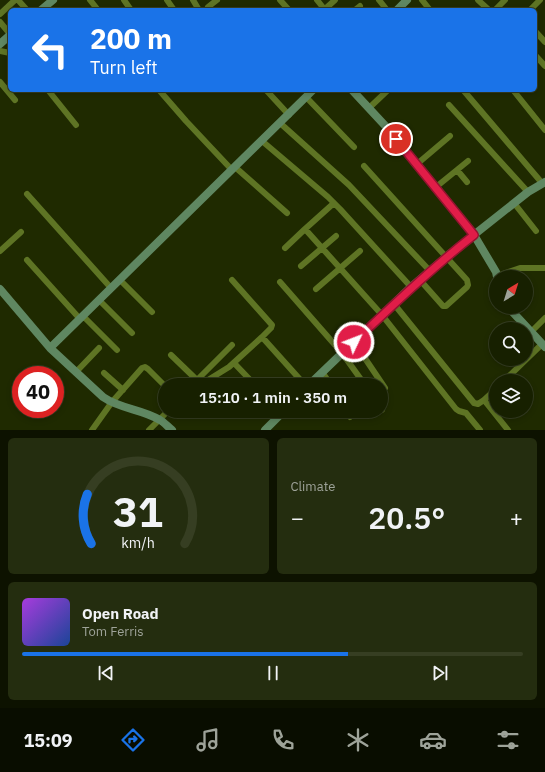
<!DOCTYPE html>
<html lang="en">
<head>
<meta charset="utf-8">
<style>
  :root { --surface:#172000; --page:#242d0f; --text:#f1f3f6; --muted:#9ea399; --line:#363e22; --accent:#1a73e8 }
  body { margin:0; font-family:"IBM Plex Sans",sans-serif; background:var(--page); color:var(--text); height:100vh; display:flex; flex-direction:column; font-size:15px; white-space:nowrap }
  * { box-sizing:border-box; margin:0 }
  p { font-size:13px; color:var(--muted) }
  .icon { flex:none; width:22px; height:22px; fill:none; stroke:currentColor; stroke-width:2; stroke-linecap:round; stroke-linejoin:round }
  .map { position:relative; height:430px; overflow:hidden }
  .details { display:flex; flex-direction:column; gap:8px; padding:8px; background:#0d1200; flex:1 }
  .details>* { flex:none }
  .guide { position:absolute; left:8px; top:8px; width:529px; height:84px; border-radius:6px; box-shadow:0 2px 6px #0003,0 0 0 1px var(--line); background:#1a73e8; color:#fff; overflow:hidden }
  .needle { width:26px; rotate:38deg }
  .buttons { position:absolute; left:489px; top:270px; display:grid; gap:8px }
  .buttons a { display:grid; place-items:center; width:44px; height:44px; border-radius:50%; background:var(--surface); box-shadow:0 2px 6px #0003,0 0 0 1px var(--line); font-size:20px }
  .speed { position:absolute; left:12px; top:366px; display:flex; gap:8px; font-size:20px; font-weight:700; text-align:center }
  .speed>* { display:grid; place-content:center; width:52px; height:52px; border-radius:50%; background:var(--surface); box-shadow:0 2px 6px #0003,0 0 0 1px var(--line); line-height:1 }
  .speed .limit { border:6px solid #d22; background:#fff; color:#111 }
  .pin { position:absolute; display:grid; place-items:center; width:34px; height:34px; color:#fff; margin:-17px; border:2px solid #fff; border-radius:50%; box-shadow:0 1px 4px #0007 }
  .me { position:absolute; width:44px; margin:-22px; rotate:47deg; stroke-linejoin:round; filter:drop-shadow(0 0 3px #0008) }
  .turn { display:flex; align-items:center; gap:14px; height:84px; padding:0 16px; font-size:18px }
  .turn .icon { width:52px; height:52px; stroke-width:2.5 }
  .turn b { display:block; font-size:28px; line-height:34px }
  .big { font-size:30px; font-weight:600; line-height:1.1 }
  .details .card { flex:1; display:flex; flex-direction:column; justify-content:center; gap:6px; min-width:0; padding:0 14px; border-radius:6px; background:var(--page) }
  .details .dial { align-items:center; gap:0 }
  .dial svg { height:104px; overflow:visible; fill:none; stroke:var(--line); stroke-width:7; stroke-linecap:round; text-anchor:middle }
  .dial text { fill:var(--text); stroke:none }
  .song { display:flex; align-items:center; gap:12px }
  .cover { width:48px; height:48px; border-radius:6px; background:linear-gradient(135deg,hsl(280 70% 55%),hsl(220 70% 35%)) }
  .played { height:4px; border-radius:2px; background:linear-gradient(90deg,var(--accent) 65%,var(--line) 65%) }
  .keys { display:flex; justify-content:space-around; direction:ltr }
  .heat { display:flex; justify-content:space-between; align-items:center; font-size:22px; direction:ltr }
  .details .tiles { flex:1; display:grid; gap:8px; grid-template-columns:1fr 1fr }
  .card:last-child { grid-column:span 2 }
  .trip { position:absolute; left:158px; top:378px; width:230px; height:40px; border-radius:20px; background:var(--surface); box-shadow:0 2px 6px #0003,0 0 0 1px var(--line); font-weight:600; line-height:40px; text-align:center }
  .dock { display:flex; height:64px; justify-content:space-around; align-items:center; background:#090d00; color:var(--muted) }
  .dock .icon { width:28px; height:28px }
  .dock .on { color:var(--accent) }
  .dock b { font-size:18px; color:var(--text) }
  .map>svg:first-child { display:block }
  .lines { fill:none; stroke-linecap:round; stroke-linejoin:round }
  .street { stroke:#5e7424; stroke-width:6 }
  .secondary { stroke:#5f8761; stroke-width:8 }
  .route-casing { stroke:#92132f; stroke-width:10 }
  .route { stroke:#e11d48; stroke-width:7 }
</style>
</head>
<body>
<div class="map">
<svg width="545" height="430" viewBox="0 0 545 430">
  <rect width="100%" height="100%" fill="#1f2a00"/>
  <g class="lines">
    <path class="street" d="M 18,0 L 27,10
      M 90,0 L 98,10
      M 124,0 L 131,10
      M 167,0 L 174,10
      M 193,0 L 199,10
      M 280,0 L 289,10
      M 317,0 L 325,10
      M 379,0 L 387,10
      M 422,0 L 430,10
      M 478,0 L 489,10
      M 208,7 L 217,0
      M 325,9 L 335,0
      M 355,10 L 360,6
      M 495,10 L 505,0
      M 530,10 L 540,0
      M 0,14 L 15,0
      M 0,22 L 10,34
      M 535,31 L 545,42
      M 0,51 L 10,53
      M 535,55 L 545,66
      M 0,82 L 15,100
      M 48,90 L 76,125
      M 159,90 L 186,121 L 232,170
      M 266,90 L 289,115
      M 513,90 L 545,130
      M 464,91 L 542,183
      M 306,97 L 354,147
      M 449,105 L 528,192
      M 369,108 L 388,90
      M 280,123 L 349,185 L 430,271
      M 262,141 L 328,197 L 340,209 L 411,287
      M 417,164 L 450,136
      M 364,166 L 467,280 L 468,285 L 467,287 L 446,306 L 443,306 L 420,280
      M 235,167 L 287,213
      M 457,170 L 467,182
      M 436,187 L 468,161
      M 27,194 L 111,288
      M 514,203 L 536,231
      M 305,229 L 334,203
      M 285,248 L 305,229 L 382,315 L 456,409 L 459,411 L 466,413 L 480,430
      M 0,251 L 21,232
      M 27,260 L 80,319
      M 301,266 L 336,236
      M 497,276 L 520,268 L 545,268
      M 120,280 L 152,312
      M 232,280 L 272,325 L 271,328 L 262,337
      M 280,282 L 342,353 L 365,385
      M 316,289 L 360,251
      M 99,300 L 132,333
      M 394,304 L 474,403 L 478,404 L 484,400 L 508,430
      M 83,316 L 117,350
      M 531,332 L 545,318
      M 354,342 L 385,388
      M 171,355 L 200,383
      M 234,363 L 255,385
      M 76,372 L 99,348
      M 322,372 L 331,385
      M 104,373 L 123,390
      M 197,380 L 232,345
      M 504,381 L 542,344
      M 200,385 L 229,367 L 262,337 L 305,385
      M 484,400 L 496,389
      M 381,409 L 382,410
      M 347,411 L 350,417
      M 92,430 L 112,402 L 142,368 L 145,367 L 148,369 L 165,386
      M 149,430 L 168,411"/>
    <path class="secondary" d="M 41,10 L 53,0
      M 397,10 L 407,0
      M 0,44 L 10,35
      M 352,90 L 391,132 L 474,235 L 496,272 L 497,277
      M 496,283 L 495,287 L 496,290
      M 0,289 L 50,348 L 103,397 C 120,409 142,409 160,420 C 164,422 168,427 172,430
      M 508,307 L 545,347
      M 50,348 L 313,90
      M 309,385 L 411,287 L 446,257 L 528,192 L 545,182
      M 265,430 L 284,411"/>
  </g>
  <g class="lines">
    <g class="route-casing">
      <path id="route" d="M 354,342 C 393,305 432,268 474,235 L 396,139"/>
    </g>
    <use href="#route" class="route"/>
  </g>
</svg>
<div class="buttons">
<a><svg class="needle" viewBox="-14 -14 28 28"><path d="M0-13l5 13h-10z" fill="#e53935"/><path d="M0 13l5-13h-10z" fill="#9ea399"/></svg></a>
<a><svg class="icon" aria-label="search" viewBox="0 0 24 24"><circle cx="10" cy="10" r="6"/><path d="M15 15l6 6"/></svg></a>
<a><svg class="icon" aria-label="layers" viewBox="0 0 24 24"><path d="M12 4l9 5-9 5-9-5zM3 14l9 5 9-5"/></svg></a>
</div>
<div class="speed"><div class="limit">40</div></div>
<div class="pin" style="left:396px;top:139px;background:#d93025"><svg class="icon" aria-label="arrive" viewBox="0 0 24 24"><path d="M6 21V4h12l-3 4 3 4H6"/></svg></div>
<svg class="me" style="left:354px;top:342px" viewBox="-20 -20 40 40"><circle r="17" fill="#e11d48" stroke="#fff" stroke-width="3"/><path d="M0-11L8 9 0 5-8 9z" fill="#fff"/></svg>
<div class="trip">15:10 · 1 min · 350 m</div>
<div class="guide">
<div class="turn"><svg class="icon" aria-label="left" viewBox="0 0 24 24"><path d="M17 20v-9H6M10 6l-5 5 5 5"/></svg><div><b>200 m</b>Turn left</div></div>
</div>
</div>
<section class="details">
<div class="tiles">
<div class="card dial"><svg viewBox="0 0 100 80">
<path d="M14 69A42 42 0 1 1 86 69"/>
<path d="M14 69A42 42 0 0 1 11 31" stroke="#1a73e8"/>
<text x="50" y="56" font-size="32" font-weight="700">31</text>
<text x="50" y="72" font-size="11">km/h</text>
</svg></div>
<div class="card"><p>Climate</p>
<div class="heat"><a>−</a><b class="big">20.5°</b><a>+</a></div>
</div>
<div class="card">
<div class="song"><i class="cover"></i><div><b>Open Road</b><p>Tom Ferris</p></div></div>
<div class="played"></div>
<div class="keys"><svg class="icon" aria-label="previous" viewBox="0 0 24 24"><path d="M18 5L8 12l10 7zM5 5v14"/></svg><svg class="icon" aria-label="pause" viewBox="0 0 24 24"><path d="M8 5v14M16 5v14"/></svg><svg class="icon" aria-label="next" viewBox="0 0 24 24"><path d="M6 5l10 7-10 7zM19 5v14"/></svg></div>
</div>
</div>
</section>
<nav class="dock">
<b>15:09</b>
<svg class="icon on" aria-label="directions" viewBox="0 0 24 24"><path d="M12 3l9 9-9 9-9-9zM9 14v-3h6M13 9l2 2-2 2"/></svg>
<svg class="icon" aria-label="music" viewBox="0 0 24 24"><path d="M9 18V5l10-2v13"/><circle cx="6" cy="18" r="3"/><circle cx="16" cy="16" r="3"/></svg>
<svg class="icon" aria-label="phone" viewBox="0 0 24 24"><path d="M5 4h4l2 5-3 2q2 4 5 5l2-3 5 2v4C11 20 4 13 5 4z"/></svg>
<svg class="icon" aria-label="climate" viewBox="0 0 24 24"><path d="M12 3v18M4 7l16 10M4 17L20 7"/></svg>
<svg class="icon" aria-label="car" viewBox="0 0 24 24"><path d="M5 17H2v-5l4-1 3-4h7l3 4 3 1v5h-3M9 17h6M6 11h13"/><circle cx="7" cy="17" r="2"/><circle cx="17" cy="17" r="2"/></svg>
<svg class="icon" aria-label="filters" viewBox="0 0 24 24"><path d="M4 7h16M4 17h16"/><circle cx="9" cy="7" r="2"/><circle cx="15" cy="17" r="2"/></svg>
</nav>
</body>
</html>
